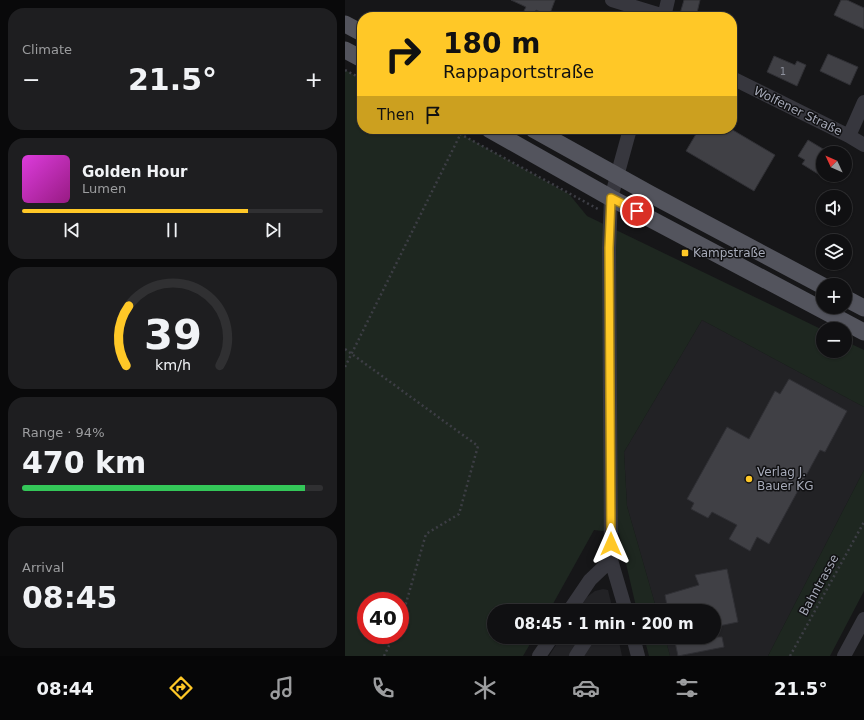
<!DOCTYPE html>
<html lang="en">
<head>
<meta charset="utf-8">
<style>
  :root { --surface:#101012; --page:#1e1e20; --text:#f1f3f6; --muted:#9c9d9f; --line:#303032; --accent:#ffc827 }
  body { margin:0; font-family:"DejaVu Sans",sans-serif; background:var(--page); color:var(--text); height:100vh; display:flex; flex-direction:column; font-size:15px; white-space:nowrap }
  * { box-sizing:border-box; margin:0 }
  p { font-size:13px; color:var(--muted) }
  .icon { flex:none; width:22px; height:22px; fill:none; stroke:currentColor; stroke-width:2; stroke-linecap:round; stroke-linejoin:round }
  .map { position:relative; flex:1; overflow:hidden }
  .side { display:flex; flex-direction:column; gap:8px; padding:8px; background:#09090a; width:345px }
  .side>* { flex:none }
  .guide { position:absolute; left:12px; top:12px; width:380px; height:122px; border-radius:16px; box-shadow:0 1px 3px #0004,0 0 0 1px var(--line); background:#ffc827; color:#111; overflow:hidden }
  .needle { width:26px; rotate:314deg }
  .buttons { position:absolute; left:471px; top:146px; display:grid; gap:8px }
  .buttons a { display:grid; place-items:center; width:36px; height:36px; border-radius:50%; background:var(--surface); box-shadow:0 1px 3px #0004,0 0 0 1px var(--line); font-size:20px }
  .speed { position:absolute; left:12px; top:592px; display:flex; gap:8px; font-size:20px; font-weight:700; text-align:center }
  .speed>* { display:grid; place-content:center; width:52px; height:52px; border-radius:50%; background:var(--surface); box-shadow:0 1px 3px #0004,0 0 0 1px var(--line); line-height:1 }
  .speed .limit { border:6px solid #d22; background:#fff; color:#111 }
  .pin { position:absolute; display:grid; place-items:center; width:34px; height:34px; color:#fff; margin:-17px; border:2px solid #fff; border-radius:50%; box-shadow:0 1px 4px #0007 }
  .me { position:absolute; width:44px; margin:-22px; rotate:0deg; stroke-linejoin:round; filter:drop-shadow(0 0 3px #0008) }
  .turn { display:flex; align-items:center; gap:14px; height:84px; padding:0 20px; font-size:18px }
  .turn .icon { width:52px; height:52px; stroke-width:2.5 }
  .turn b { display:block; font-size:28px; line-height:34px }
  .then { display:flex; align-items:center; height:38px; padding:0 20px; background:#0003; gap:8px; font-size:15px }
  .big { font-size:30px; font-weight:700; line-height:1.1 }
  .side .widget { flex:1; display:flex; flex-direction:column; justify-content:center; gap:6px; min-width:0; padding:0 14px; border-radius:16px; background:var(--page) }
  .side .dial { align-items:center; gap:0 }
  .dial svg { height:104px; overflow:visible; fill:none; stroke:var(--line); stroke-width:7; stroke-linecap:round; text-anchor:middle }
  .dial text { fill:var(--text); stroke:none }
  .song { display:flex; align-items:center; gap:12px }
  .cover { width:48px; height:48px; border-radius:6px; background:linear-gradient(135deg,hsl(300 70% 55%),hsl(310 70% 35%)) }
  .played { height:4px; border-radius:2px; background:linear-gradient(90deg,var(--accent) 75%,var(--line) 75%) }
  .keys { display:flex; justify-content:space-around; direction:ltr }
  .heat { display:flex; justify-content:space-between; align-items:center; font-size:22px; direction:ltr }
  .charge { height:6px; border-radius:3px; background:linear-gradient(90deg,#34c759 94%,var(--line) 0) }
  .trip { position:absolute; left:142px; top:604px; width:234px; height:40px; border-radius:20px; background:var(--surface); box-shadow:0 1px 3px #0004,0 0 0 1px var(--line); font-weight:700; line-height:40px; text-align:center }
  .menu { display:flex; height:64px; justify-content:space-around; align-items:center; background:#060607; color:var(--muted) }
  .menu .icon { width:28px; height:28px }
  .menu .selected { color:var(--accent) }
  .menu b { font-size:18px; color:var(--text) }
  main { display:flex; flex:1; min-height:0 }
  .map>svg:first-child { display:block }
  .built { fill:#222225 }
  .green { fill:#1e2720; fill-rule:evenodd }
  .building { fill:#404045; stroke:#303035 }
  .lines { fill:none; stroke-linecap:round; stroke-linejoin:round }
  .path { stroke:#3d3e45; stroke-width:2.5; stroke-dasharray:2 3; stroke-linecap:butt }
  .minor { stroke:#37373e; stroke-width:14 }
  .major { stroke:#53545d; stroke-width:17 }
  .route-casing { stroke:#a68219; stroke-width:10 }
  .route { stroke:#ffc827; stroke-width:7 }
  .poi-dot { fill:#ffc827; stroke:#111113; stroke-width:1.5 }
  .labels { text-anchor:middle; dominant-baseline:central; stroke-width:3; stroke-linejoin:round; paint-order:stroke }
  .number-label { font-size:10px; fill:#8d909c }
  .street-label { font-size:12px; fill:#a7abb9; stroke:#111113 }
  .poi-label { font-size:12px; fill:#a7abb9; stroke:#111113; text-anchor:start }
</style>
</head>
<body>
<main>
<section class="side">
<div class="widget"><p>Climate</p>
<div class="heat"><a>−</a><b class="big">21.5°</b><a>+</a></div>
</div>
<div class="widget">
<div class="song"><i class="cover"></i><div><b>Golden Hour</b><p>Lumen</p></div></div>
<div class="played"></div>
<div class="keys"><svg class="icon" aria-label="previous" viewBox="0 0 24 24"><path d="M18 5L8 12l10 7zM5 5v14"/></svg><svg class="icon" aria-label="pause" viewBox="0 0 24 24"><path d="M8 5v14M16 5v14"/></svg><svg class="icon" aria-label="next" viewBox="0 0 24 24"><path d="M6 5l10 7-10 7zM19 5v14"/></svg></div>
</div>
<div class="widget dial"><svg viewBox="0 0 100 80">
<path d="M14 69A42 42 0 1 1 86 69"/>
<path d="M14 69A42 42 0 0 1 16 23" stroke="#ffc827"/>
<text x="50" y="56" font-size="32" font-weight="700">39</text>
<text x="50" y="72" font-size="11">km/h</text>
</svg></div>
<div class="widget"><p>Range · 94%</p><b class="big">470 km</b><div class="charge"></div></div>
<div class="widget"><p>Arrival</p><b class="big">08:45</b></div>
</section>
<div class="map">
<svg width="519" height="656" viewBox="0 0 519 656">
  <rect width="100%" height="100%" fill="#161618"/>
  <path class="built" d="M 357,320 L 519,407 L 519,470 L 423,656 L 325,656 L 320,637 L 369,637 L 369,611 L 312,611 L 282,506 L 279,452 Z
    M 258,589 L 263,590 L 268,611 L 232,611 L 242,597 L 250,591 Z
    M 216,637 L 273,637 L 277,656 L 204,656 Z"/>
  <path class="green" d="M 0,70 L 17,79 L 17,129 L 107,129 L 224,194 L 242,216 L 478,330 L 478,351 L 500,351 L 500,341 L 519,350 L 519,407 L 357,320 L 279,452 L 282,506 L 312,611 L 292,611 L 274,533 L 249,530 L 204,611 L 149,611 L 149,637 L 189,637 L 178,656 L 0,656 ZM 21,601 L 55,601 L 55,635 L 21,635 Z
    M 519,470 L 519,591 L 485,656 L 423,656 Z
    M 299,637 L 320,637 L 325,656 L 304,656 Z"/>
  <path class="building" d="M 166,0 L 210,0 L 204,16 L 191,10 L 189,15 L 179,11 L 181,7 Z
    M 339,0 L 355,0 L 351,17 L 334,17 Z
    M 496,0 L 502,0 L 519,8 L 519,29 L 489,15 Z
    M 483,54 L 513,67 L 505,85 L 475,71 Z
    M 429,56 L 450,65 L 452,61 L 461,65 L 452,86 L 422,72 Z
    M 354,129 L 386,129 L 430,155 L 409,191 L 341,151 Z
    M 463,140 L 478,149 L 478,177 L 457,164 L 460,160 L 453,156 Z
    M 444,379 L 502,411 L 480,452 L 475,450 L 424,544 L 412,537 L 405,551 L 384,539 L 392,525 L 367,512 L 363,518 L 346,509 L 349,503 L 342,499 L 382,427 L 404,439 L 430,391 L 435,394 Z
    M 382,569 L 393,622 L 369,627 L 369,611 L 323,611 L 320,595 L 354,585 L 350,575 Z
    M 329,637 L 377,637 L 379,647 L 333,656 Z"/>
  <g class="lines">
    <path class="path" d="M 0,70 L 17,79
      M 106,129 L 253,209
      M 0,349 L 133,446 L 114,514 L 81,534 L 55,624
      M 0,367 L 118,129
      M 39,656 L 49,635
      M 445,656 L 519,522"/>
    <path class="minor" d="M 267,0 L 319,16
      M 319,17 L 323,0
      M 387,78 L 504,136 L 519,145
      M 504,136 L 519,102
      M 224,611 L 245,580 L 266,560
      M 281,611 L 266,560 L 264,248 L 266,198 L 285,129
      M 288,637 L 293,656
      M 194,656 L 207,637
      M 231,656 L 242,639
      M 499,656 L 519,619"/>
    <path class="major" d="M 0,24 L 17,33
      M 0,50 L 17,59
      M 144,129 L 266,198 L 519,332
      M 188,129 L 305,194 L 478,286
      M 500,298 L 519,308"/>
  </g>
  <g class="lines">
    <g class="route-casing">
      <path id="route" d="M 266,544 L 264,248 L 266,198 L 292,211"/>
    </g>
    <use href="#route" class="route"/>
  </g>
  <g class="poi-dot">
    <rect x="336" y="249" width="8" height="8" rx="2"/>
    <circle cx="404" cy="479" r="4"/>
  </g>
  <g class="labels">
    <g class="number-label">
      <text x="438" y="71">1</text>
    </g>
    <g class="street-label">
      <text transform="translate(453 111) rotate(26)">Wolfener Straße</text>
      <text transform="translate(474 585) rotate(-61)">Bahntrasse</text>
    </g>
    <g class="poi-label">
      <text x="348" y="253">Kampstraße</text>
      <text x="412" y="472">Verlag J.<tspan x="412" dy="14">Bauer KG</tspan></text>
    </g>
  </g>
</svg>
<div class="buttons">
<a><svg class="needle" viewBox="-14 -14 28 28"><path d="M0-13l5 13h-10z" fill="#e53935"/><path d="M0 13l5-13h-10z" fill="#9c9d9f"/></svg></a>
<a><svg class="icon" aria-label="sound" viewBox="0 0 24 24"><path d="M4 9h4l5-4v14l-5-4H4zM17 9q2 3 0 6"/></svg></a>
<a><svg class="icon" aria-label="layers" viewBox="0 0 24 24"><path d="M12 4l9 5-9 5-9-5zM3 14l9 5 9-5"/></svg></a>
<a>+</a>
<a>−</a>
</div>
<div class="speed"><div class="limit">40</div></div>
<div class="pin" style="left:292px;top:211px;background:#d93025"><svg class="icon" aria-label="arrive" viewBox="0 0 24 24"><path d="M6 21V4h12l-3 4 3 4H6"/></svg></div>
<svg class="me" style="left:266px;top:544px" viewBox="-20 -20 40 40"><path d="M0-17L14 15 0 8-14 15z" fill="#ffc827" stroke="#fff" stroke-width="4"/></svg>
<div class="trip">08:45 · 1 min · 200 m</div>
<div class="guide">
<div class="turn"><svg class="icon" aria-label="right" viewBox="0 0 24 24"><path d="M7 20v-9h11M14 6l5 5-5 5"/></svg><div><b>180 m</b>Rappaportstraße</div></div>
<div class="then">Then<svg class="icon" aria-label="arrive" viewBox="0 0 24 24"><path d="M6 21V4h12l-3 4 3 4H6"/></svg></div>
</div>
</div>
</main>
<nav class="menu">
<b>08:44</b>
<svg class="icon selected" aria-label="directions" viewBox="0 0 24 24"><path d="M12 3l9 9-9 9-9-9zM9 14v-3h6M13 9l2 2-2 2"/></svg>
<svg class="icon" aria-label="music" viewBox="0 0 24 24"><path d="M9 18V5l10-2v13"/><circle cx="6" cy="18" r="3"/><circle cx="16" cy="16" r="3"/></svg>
<svg class="icon" aria-label="phone" viewBox="0 0 24 24"><path d="M5 4h4l2 5-3 2q2 4 5 5l2-3 5 2v4C11 20 4 13 5 4z"/></svg>
<svg class="icon" aria-label="climate" viewBox="0 0 24 24"><path d="M12 3v18M4 7l16 10M4 17L20 7"/></svg>
<svg class="icon" aria-label="car" viewBox="0 0 24 24"><path d="M5 17H2v-5l4-1 3-4h7l3 4 3 1v5h-3M9 17h6M6 11h13"/><circle cx="7" cy="17" r="2"/><circle cx="17" cy="17" r="2"/></svg>
<svg class="icon" aria-label="filters" viewBox="0 0 24 24"><path d="M4 7h16M4 17h16"/><circle cx="9" cy="7" r="2"/><circle cx="15" cy="17" r="2"/></svg>
<b>21.5°</b>
</nav>
</body>
</html>
